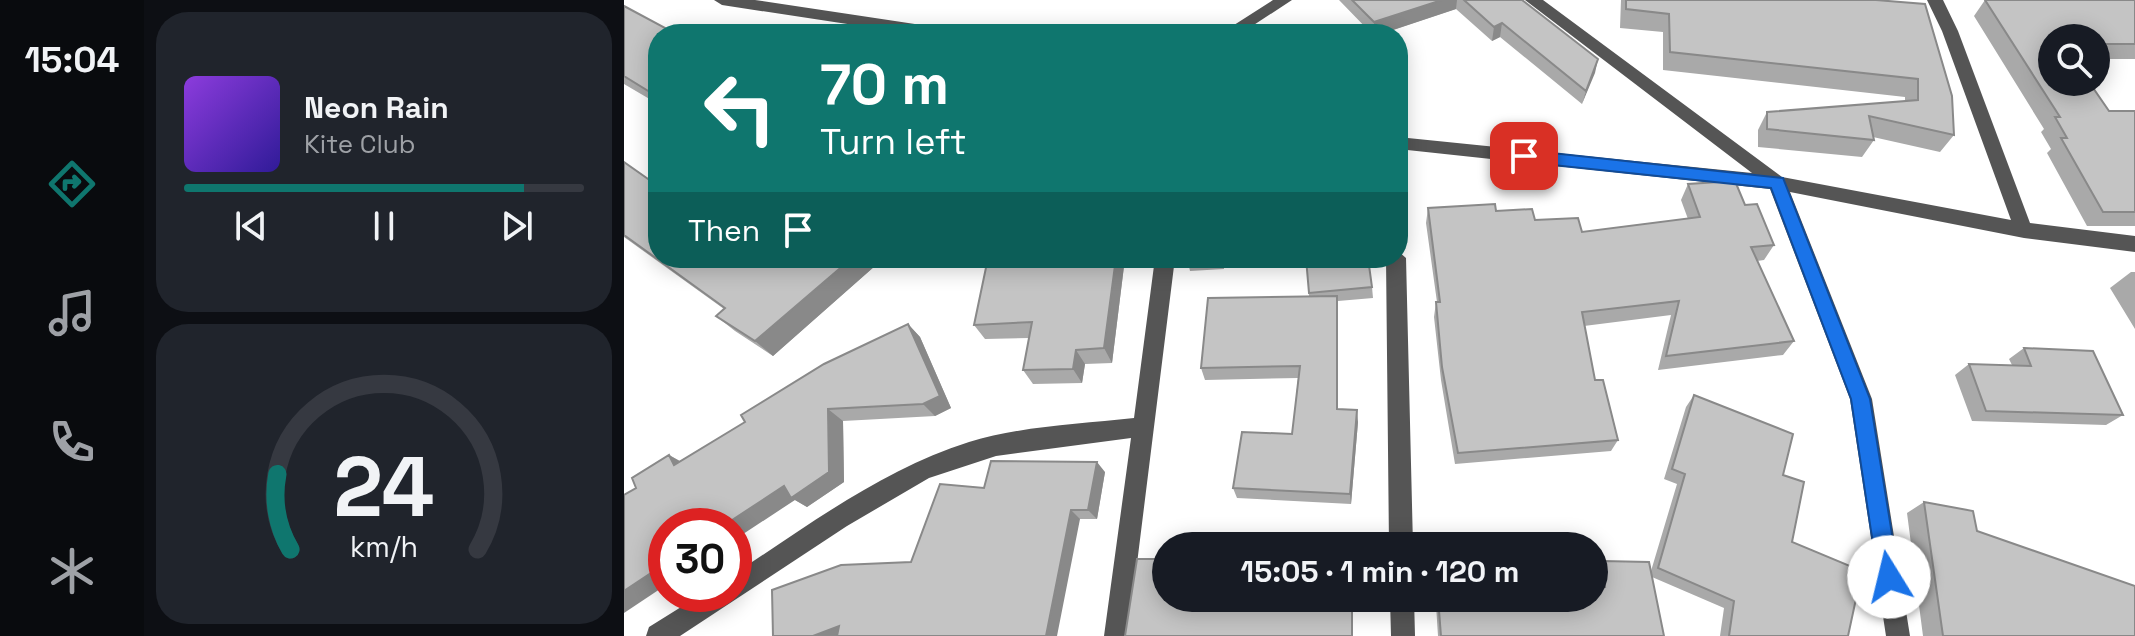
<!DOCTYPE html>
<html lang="en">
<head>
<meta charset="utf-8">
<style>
  :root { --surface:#171b24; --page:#20242c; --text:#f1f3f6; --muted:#9ea1a6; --line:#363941; --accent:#0f766e }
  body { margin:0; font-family:"Space Grotesk",sans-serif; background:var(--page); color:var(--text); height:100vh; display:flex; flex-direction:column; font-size:30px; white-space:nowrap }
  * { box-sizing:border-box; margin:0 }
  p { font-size:26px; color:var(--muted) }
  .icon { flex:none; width:44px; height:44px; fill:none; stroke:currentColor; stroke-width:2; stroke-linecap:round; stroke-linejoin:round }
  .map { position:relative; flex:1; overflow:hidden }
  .sheet { display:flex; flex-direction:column; gap:12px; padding:12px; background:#0d0f14; width:480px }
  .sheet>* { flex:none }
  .banner { position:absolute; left:24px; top:24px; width:760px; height:244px; border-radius:32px; box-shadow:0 4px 20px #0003; background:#0f766e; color:#fff; overflow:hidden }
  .controls { position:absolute; left:1414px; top:24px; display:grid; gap:16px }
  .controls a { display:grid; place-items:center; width:72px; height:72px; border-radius:50%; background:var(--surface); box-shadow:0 4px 20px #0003; font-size:40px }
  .speed { position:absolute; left:24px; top:508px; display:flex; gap:16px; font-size:40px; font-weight:700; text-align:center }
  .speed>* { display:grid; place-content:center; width:104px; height:104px; border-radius:50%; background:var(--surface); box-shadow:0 4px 20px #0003; line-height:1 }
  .speed .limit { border:12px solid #d22; background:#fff; color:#111 }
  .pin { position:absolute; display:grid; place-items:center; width:68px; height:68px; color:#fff; margin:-34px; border-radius:16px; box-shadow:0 4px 12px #0006 }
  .me { position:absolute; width:88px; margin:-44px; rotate:351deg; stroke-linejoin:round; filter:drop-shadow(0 0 6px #0008) }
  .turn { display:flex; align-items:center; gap:28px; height:168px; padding:0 40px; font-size:36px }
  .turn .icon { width:104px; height:104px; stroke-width:2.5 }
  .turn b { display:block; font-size:56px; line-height:68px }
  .then { display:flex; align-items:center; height:76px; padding:0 40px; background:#0003; gap:16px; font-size:30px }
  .sheet .widget { flex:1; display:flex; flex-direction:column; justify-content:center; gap:12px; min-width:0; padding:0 28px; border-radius:32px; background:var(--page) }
  .sheet .dial { align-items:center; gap:0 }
  .dial svg { height:208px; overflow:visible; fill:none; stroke:var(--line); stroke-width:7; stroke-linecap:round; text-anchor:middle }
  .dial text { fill:var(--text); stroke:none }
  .song { display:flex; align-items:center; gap:24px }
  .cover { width:96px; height:96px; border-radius:12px; background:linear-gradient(135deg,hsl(270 70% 55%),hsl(250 70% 35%)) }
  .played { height:8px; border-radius:4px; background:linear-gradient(90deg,var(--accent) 85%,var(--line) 85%) }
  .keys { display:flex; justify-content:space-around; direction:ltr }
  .trip { position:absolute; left:528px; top:532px; width:456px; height:80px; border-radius:40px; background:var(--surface); box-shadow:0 4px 20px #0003; font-weight:600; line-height:80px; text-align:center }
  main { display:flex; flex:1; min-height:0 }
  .dock { display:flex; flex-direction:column; width:144px; justify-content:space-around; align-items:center; background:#090b0e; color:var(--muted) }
  .dock .icon { width:56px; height:56px }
  .dock .active { color:var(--accent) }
  .dock b { font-size:36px; color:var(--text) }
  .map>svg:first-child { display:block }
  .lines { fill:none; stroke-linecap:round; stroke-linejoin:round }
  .minor { fill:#555; fill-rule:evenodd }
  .wall { fill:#a9a9a9 }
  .shaded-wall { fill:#898989 }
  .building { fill:#c4c4c4; stroke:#898989; stroke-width:2 }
  .route { fill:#1a73e8; stroke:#114b97; stroke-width:2 }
</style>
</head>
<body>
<main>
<nav class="dock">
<b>15:04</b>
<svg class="icon active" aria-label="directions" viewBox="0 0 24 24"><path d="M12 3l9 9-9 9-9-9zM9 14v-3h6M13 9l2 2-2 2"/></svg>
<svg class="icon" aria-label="music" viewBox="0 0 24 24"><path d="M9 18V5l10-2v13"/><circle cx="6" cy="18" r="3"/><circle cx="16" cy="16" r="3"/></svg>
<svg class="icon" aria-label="phone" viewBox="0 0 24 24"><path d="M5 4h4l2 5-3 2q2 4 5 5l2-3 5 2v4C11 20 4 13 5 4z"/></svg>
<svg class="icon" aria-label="climate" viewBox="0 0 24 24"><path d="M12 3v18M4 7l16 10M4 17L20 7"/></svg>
</nav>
<section class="sheet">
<div class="widget">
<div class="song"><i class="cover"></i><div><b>Neon Rain</b><p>Kite Club</p></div></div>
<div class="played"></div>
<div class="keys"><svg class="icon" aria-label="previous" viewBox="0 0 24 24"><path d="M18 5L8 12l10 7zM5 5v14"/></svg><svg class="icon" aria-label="pause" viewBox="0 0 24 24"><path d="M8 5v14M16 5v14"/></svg><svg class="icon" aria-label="next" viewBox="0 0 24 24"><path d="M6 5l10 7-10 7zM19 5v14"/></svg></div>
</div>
<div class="widget dial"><svg viewBox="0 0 100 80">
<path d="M14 69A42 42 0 1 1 86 69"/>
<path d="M14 69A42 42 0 0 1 9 40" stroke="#0f766e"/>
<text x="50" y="56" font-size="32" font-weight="700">24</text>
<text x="50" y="72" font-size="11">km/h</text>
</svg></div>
</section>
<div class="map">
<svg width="1511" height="636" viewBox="0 0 1511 636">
  <rect width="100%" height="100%" fill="#fff"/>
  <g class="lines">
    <path class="minor" d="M 90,0 L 131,0 L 324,29 L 332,34 L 289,34 L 98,5 Z
      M 649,0 L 668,0 L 616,34 L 596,34 Z
      M 901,0 L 919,0 L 1158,177 L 1387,220 L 1318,31 L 1303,0 L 1319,0 L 1334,31 L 1406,223 L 1511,236 L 1511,252 L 1400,238 L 1166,192 L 1248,399 L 1286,636 L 1262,636 L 1226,399 L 1146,189 L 774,149 L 774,137 L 1128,173 Z
      M 774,251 L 782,258 L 789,546 L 765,546 L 762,258 L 774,258 Z
      M 531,258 L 551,258 L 504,636 L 480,636 L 507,438 L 372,456 L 305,478 L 223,526 L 56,636 L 22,636 L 25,627 L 78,594 L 110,594 L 110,574 C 185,525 259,469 345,442 C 398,426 455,424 510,418 Z
      M 766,598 L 790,598 L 791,636 L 767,636 Z"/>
  </g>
  <path class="wall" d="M 715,0 L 898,0 L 974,59 L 958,104 L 876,37 L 868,41 L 832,9 L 757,34 L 748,34 Z
    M 997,0 L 1252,0 L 1330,135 L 1316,152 L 1249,137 L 1250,140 L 1238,157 L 1134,147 L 1134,130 L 1143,112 L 1281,101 L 1281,97 L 1039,70 L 1039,32 L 996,28 Z
    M 1361,0 L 1511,0 L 1511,59 L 1472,59 L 1472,38 L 1428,38 L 1485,111 L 1511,111 L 1511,226 L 1463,226 L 1423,153 L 1427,149 L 1417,132 L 1420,129 L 1350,16 Z
    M 0,6 L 45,30 L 48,34 L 34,34 L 34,104 L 0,84 Z
    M 0,162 L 152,266 L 162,258 L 260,258 L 149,356 L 111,331 L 92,316 L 100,309 L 0,237 Z
    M 1064,184 L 1121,205 L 1150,245 L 1140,260 L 1133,261 L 1170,341 L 1159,355 L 1034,370 L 1047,315 L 960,326 L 971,380 L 994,440 L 987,451 L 831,464 L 817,380 L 810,317 L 812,302 L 813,302 L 802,223 L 804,208 L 872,211 L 958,232 L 1064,219 L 1057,200 Z
    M 501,258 L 488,363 L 461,364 L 458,383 L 409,384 L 399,370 L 405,338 L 361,339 L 350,325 Z
    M 563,258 L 600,258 L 600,269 L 566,271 Z
    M 682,258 L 748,287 L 749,298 L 714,301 L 714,409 L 734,422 L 727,504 L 613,498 L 609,488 L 668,434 L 674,378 L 581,380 L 577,368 L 685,296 Z
    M 1507,272 L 1511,272 L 1511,329 L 1486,288 Z
    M 284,324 L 296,337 L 327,408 L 311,416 L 219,421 L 220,482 L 183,507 L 171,500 L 12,488 L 45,455 L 56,461 Z
    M 1400,348 L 1499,415 L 1482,425 L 1348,421 L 1331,375 L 1345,364 L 1388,365 L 1385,359 Z
    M 1070,395 L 1159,475 L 1168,542 L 1224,636 L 1096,636 L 1100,608 L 1028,577 L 1040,636 L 814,636 L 812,605 L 813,598 L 973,587 L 971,570 L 978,561 L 1027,571 L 1053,484 L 1040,479 L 1062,407 Z
    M 481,472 L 473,519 L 456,519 L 287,562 L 360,488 Z
    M 1300,502 L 1353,531 L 1448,565 L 1511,636 L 1299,636 L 1283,513 Z"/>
  <path class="shaded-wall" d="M 818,0 L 833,0 L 832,9 L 757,34 L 750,34 L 750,22 Z
    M 878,23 L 876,37 L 868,41 L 870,27 Z
    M 974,59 L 971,73 L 958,104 L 962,91 Z
    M 228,258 L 260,258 L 149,356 L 131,341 Z
    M 492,258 L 501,258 L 488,363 L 480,348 Z
    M 713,296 L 714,310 L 714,421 L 713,409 Z
    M 284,324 L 296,337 L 327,408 L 311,416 L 299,404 Z
    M 452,350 L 461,364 L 458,383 L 449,369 Z
    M 204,409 L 219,421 L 220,482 L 183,507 L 171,500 L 110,540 L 110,526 L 99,526 L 160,486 Z
    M 733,410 L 734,422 L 727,504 L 726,494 Z
    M 45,455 L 64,466 L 50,465 Z
    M 473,462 L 481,472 L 473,519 L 464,510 Z
    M 447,510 L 456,519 L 433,636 L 422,636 Z
    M 42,563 L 42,585 L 0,613 L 0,591 Z
    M 215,626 L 223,636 L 189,636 Z"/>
  <path class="building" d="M 728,0 L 818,0 L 750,22 Z
    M 840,0 L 898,0 L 974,59 L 962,91 L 878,23 L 870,27 Z
    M 1002,0 L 1252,0 L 1301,4 L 1328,96 L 1330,135 L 1245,116 L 1250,140 L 1143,129 L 1143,112 L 1294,100 L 1294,79 L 1046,52 L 1045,14 L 1002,9 Z
    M 1361,0 L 1511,0 L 1511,44 L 1472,44 L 1472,38 L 1428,38 L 1428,82 L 1465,82 L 1485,111 L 1511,111 L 1511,212 L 1479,212 L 1437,138 L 1443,138 L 1431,117 L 1436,117 Z
    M 0,6 L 45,30 L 39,34 L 34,34 L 34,97 L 0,76 Z
    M 0,162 L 34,186 L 34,258 L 141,258 L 152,266 L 162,258 L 228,258 L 131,341 L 92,316 L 101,308 L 0,235 Z
    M 1111,181 L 1121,205 L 1133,204 L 1150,245 L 1127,247 L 1170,341 L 1042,356 L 1055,301 L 958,312 L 971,380 L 979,380 L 994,440 L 834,453 L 818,367 L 812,302 L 816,302 L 804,208 L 871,204 L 872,211 L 908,209 L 911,220 L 954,218 L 958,232 L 1076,217 L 1064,184 Z
    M 364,258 L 492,258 L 480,348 L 452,350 L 449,369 L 399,370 L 408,322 L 350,325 Z
    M 563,258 L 587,258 L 563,260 Z
    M 682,258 L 744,258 L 748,287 L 685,293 Z
    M 713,296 L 713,409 L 733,410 L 726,494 L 609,488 L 618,432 L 668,434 L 676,366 L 577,368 L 584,298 Z
    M 284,324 L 316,396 L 299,404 L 204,409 L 205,472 L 167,498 L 160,486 L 99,526 L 42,526 L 42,563 L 0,591 L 0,495 L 12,488 L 8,478 L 45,455 L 50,465 L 121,422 L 117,415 L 200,364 Z
    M 1400,348 L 1469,351 L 1499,415 L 1362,411 L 1345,364 L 1407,366 Z
    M 1070,395 L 1169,434 L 1159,475 L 1180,482 L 1168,542 L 1238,571 L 1224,636 L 1105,636 L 1110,601 L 1034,568 L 1061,474 L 1048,469 Z
    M 367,461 L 473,462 L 464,510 L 447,510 L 422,636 L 213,636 L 215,626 L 189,636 L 149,636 L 148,590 L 217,565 L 287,562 L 316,484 L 360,488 Z
    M 1300,502 L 1349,511 L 1353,531 L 1511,586 L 1511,636 L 1319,636 Z
    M 513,559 L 542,559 L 542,598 L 728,598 L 728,636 L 501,636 Z
    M 978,561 L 1025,562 L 1040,636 L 817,636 L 814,598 L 970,598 L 970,587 L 981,587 Z"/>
  <path class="route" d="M 900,150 L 1159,178 L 1246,399 L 1275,577 L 1272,584 L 1265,588 L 1257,584 L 1254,577 L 1227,399 L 1147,188 L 900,162 L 892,156 Z"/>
</svg>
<div class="controls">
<a><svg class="icon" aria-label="search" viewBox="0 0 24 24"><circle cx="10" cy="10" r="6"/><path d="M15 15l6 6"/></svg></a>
</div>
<div class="speed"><div class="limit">30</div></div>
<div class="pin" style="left:900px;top:156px;background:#d93025"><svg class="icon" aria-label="arrive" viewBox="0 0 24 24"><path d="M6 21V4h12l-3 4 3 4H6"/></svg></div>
<svg class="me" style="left:1265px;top:577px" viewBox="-20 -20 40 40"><circle r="19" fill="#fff"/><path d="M0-13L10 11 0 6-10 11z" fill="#1a73e8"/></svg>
<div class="trip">15:05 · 1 min · 120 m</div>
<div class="banner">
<div class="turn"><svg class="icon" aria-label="left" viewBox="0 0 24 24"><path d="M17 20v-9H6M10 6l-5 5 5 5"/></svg><div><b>70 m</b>Turn left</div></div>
<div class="then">Then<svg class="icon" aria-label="arrive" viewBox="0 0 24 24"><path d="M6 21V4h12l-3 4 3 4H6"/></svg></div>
</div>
</div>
</main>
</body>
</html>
